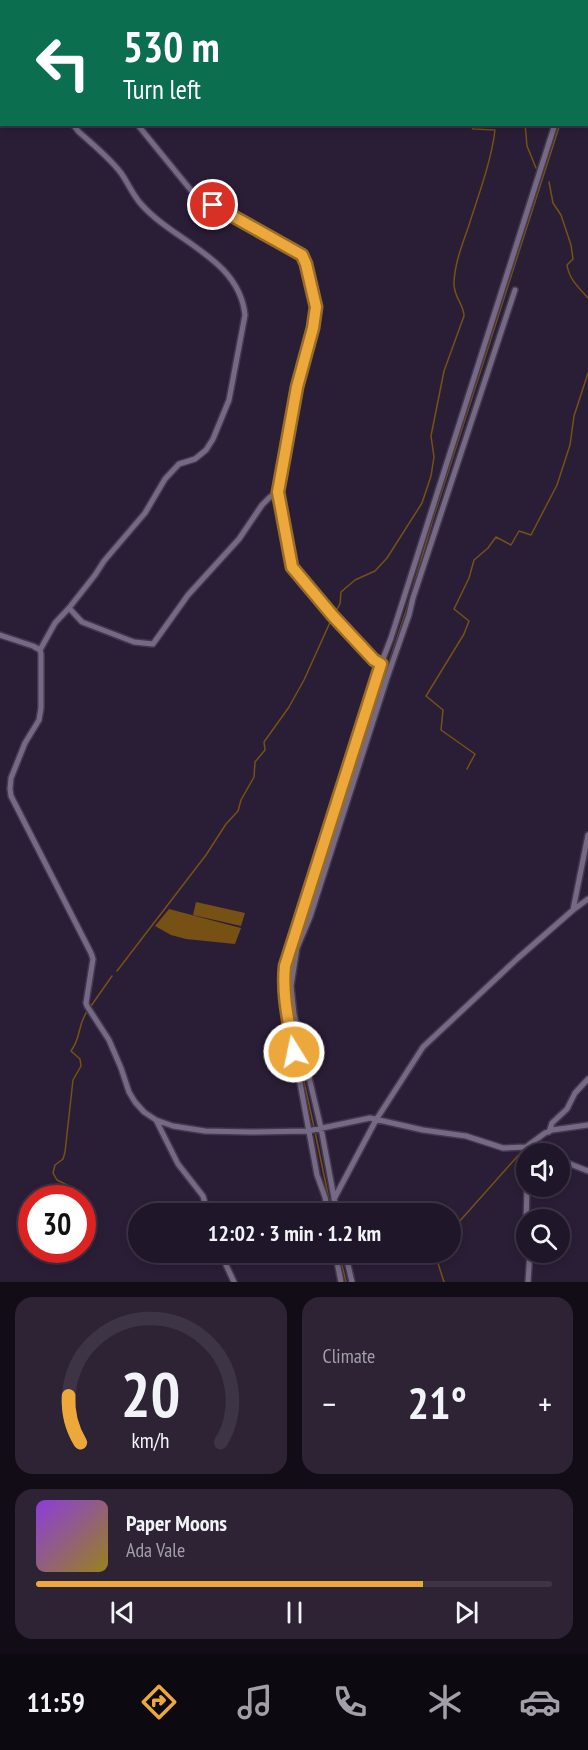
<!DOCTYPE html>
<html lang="en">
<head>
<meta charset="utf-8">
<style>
  :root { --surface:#201629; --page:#2d2335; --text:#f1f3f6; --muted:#a29fa8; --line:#3d3546; --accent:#eda83c }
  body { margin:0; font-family:"PT Sans Narrow",sans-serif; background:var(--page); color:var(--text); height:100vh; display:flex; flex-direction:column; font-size:22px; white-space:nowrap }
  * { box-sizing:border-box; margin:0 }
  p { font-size:20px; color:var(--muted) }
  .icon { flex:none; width:33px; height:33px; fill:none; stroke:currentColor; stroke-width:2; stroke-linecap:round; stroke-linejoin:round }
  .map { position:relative; height:1282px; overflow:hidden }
  .details { display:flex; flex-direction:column; gap:15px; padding:15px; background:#120c17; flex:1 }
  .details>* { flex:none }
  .top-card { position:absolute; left:0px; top:0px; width:588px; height:126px; box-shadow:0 3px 9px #0003,0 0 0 2px var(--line); background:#0b6e4f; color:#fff; overflow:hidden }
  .tools { position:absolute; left:516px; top:1143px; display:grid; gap:12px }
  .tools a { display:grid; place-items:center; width:54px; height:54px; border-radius:50%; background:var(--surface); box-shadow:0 3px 9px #0003,0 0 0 2px var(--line); font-size:30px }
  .speed { position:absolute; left:18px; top:1185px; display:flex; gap:12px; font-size:30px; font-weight:700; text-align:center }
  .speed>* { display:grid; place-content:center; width:78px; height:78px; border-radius:50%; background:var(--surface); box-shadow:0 3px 9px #0003,0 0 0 2px var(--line); line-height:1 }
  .speed .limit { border:9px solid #d22; background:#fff; color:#111 }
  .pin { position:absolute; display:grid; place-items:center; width:51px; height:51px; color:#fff; margin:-26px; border:3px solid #fff; border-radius:50%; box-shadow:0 2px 6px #0007 }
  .me { position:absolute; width:66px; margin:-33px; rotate:350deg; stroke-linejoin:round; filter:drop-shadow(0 0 4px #0008) }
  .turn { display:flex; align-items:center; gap:21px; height:126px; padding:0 24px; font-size:27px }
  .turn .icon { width:78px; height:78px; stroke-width:2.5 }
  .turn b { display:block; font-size:42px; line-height:51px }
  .big { font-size:45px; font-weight:800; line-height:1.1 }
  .details .card { flex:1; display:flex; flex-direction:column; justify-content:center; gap:9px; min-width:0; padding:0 21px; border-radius:18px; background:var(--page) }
  .details .dial { align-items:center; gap:0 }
  .dial svg { height:156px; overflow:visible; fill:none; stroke:var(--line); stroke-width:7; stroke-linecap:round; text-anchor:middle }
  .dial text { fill:var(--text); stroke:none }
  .song { display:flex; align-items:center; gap:18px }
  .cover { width:72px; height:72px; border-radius:9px; background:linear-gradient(135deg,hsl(270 70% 55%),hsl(50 70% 35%)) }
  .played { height:6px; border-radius:3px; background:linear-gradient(90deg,var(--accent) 75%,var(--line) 75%) }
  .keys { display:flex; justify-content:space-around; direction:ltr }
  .heat { display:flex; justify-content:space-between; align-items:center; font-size:33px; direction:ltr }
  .details .tiles { flex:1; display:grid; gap:15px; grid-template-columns:1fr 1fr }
  .card:last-child { grid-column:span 2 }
  .trip { position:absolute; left:128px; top:1203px; width:333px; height:60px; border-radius:30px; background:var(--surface); box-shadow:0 3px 9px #0003,0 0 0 2px var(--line); font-weight:800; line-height:60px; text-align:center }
  .dock { display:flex; height:96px; justify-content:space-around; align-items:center; background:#0d0910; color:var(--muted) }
  .dock .icon { width:42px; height:42px }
  .dock .selected { color:var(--accent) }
  .dock b { font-size:27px; color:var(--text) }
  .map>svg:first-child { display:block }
  .water { fill:#775113 }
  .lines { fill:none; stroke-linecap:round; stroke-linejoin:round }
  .stream { stroke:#775113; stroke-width:1.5 }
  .street-casing { stroke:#43394e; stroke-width:8 }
  .street { stroke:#766985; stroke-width:5 }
  .route-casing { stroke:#9a6d27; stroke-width:15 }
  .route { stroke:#eda83c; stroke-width:10 }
</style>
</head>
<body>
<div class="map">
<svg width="588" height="1282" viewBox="0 0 588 1282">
  <rect width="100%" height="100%" fill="#2a1e37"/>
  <path class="water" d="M 196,902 L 245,913 L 241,926 L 193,915 Z
    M 169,909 L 241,928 L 235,944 L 186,939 L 171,935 L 155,926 Z"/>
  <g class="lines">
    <path class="stream" d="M 373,0 L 375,2
      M 586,44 L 588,39
      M 525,124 L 527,146 L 536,168
      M 549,182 L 553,203 L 561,215 L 571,245 L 573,259 L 567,265 C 569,279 579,288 588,298
      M 336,611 L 340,604 L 341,592 L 355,580 L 375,571 L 387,558 L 422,503 L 431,476 L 434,457 L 431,436 L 444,371 L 464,316 C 464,304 453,297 454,282 C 455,263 462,245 468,228 C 478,196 491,163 495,130 L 473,129 L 470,124
      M 467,769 L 475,754 L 441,730 L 443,710 L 426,696 L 464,634 L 469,621 L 454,609 L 469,578 L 474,560 L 488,548 L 496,537 L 511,545 L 519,531 L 531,535 L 557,485 L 570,445 L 574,416 L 588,373
      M 290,960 L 407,608 L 433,519 L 560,124
      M 117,971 L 206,855 L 226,824 L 238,811 L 241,800 L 254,777 L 255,762 L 265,750 L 264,742 L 289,707 L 304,680 L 332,618
      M 91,1006 L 112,976
      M 295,1041 L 314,1127
      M 315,1132 L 332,1214
      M 71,1187 L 57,1180 L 53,1173 L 55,1165 L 63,1159 L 65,1152 L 73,1080 L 81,1066 L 80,1059 L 71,1051 C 82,1036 77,1025 88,1010
      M 450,1232 L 523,1150
      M 339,1252 L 346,1282
      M 437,1252 L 436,1257 L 444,1282"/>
    <g class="street-casing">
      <path id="street" d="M 65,2 L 65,0
        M 586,30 L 588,25
        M 73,124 L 78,131 C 92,144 109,157 121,173 C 128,183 133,195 141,204 C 174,242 239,258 245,315 L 229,400 L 213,439 L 206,450 L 195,459 L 179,464 L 165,479 L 145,513 L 104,561 L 95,575 L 69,608 L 55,623 L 40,650 L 41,654 L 41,708 L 39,720 L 25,743 L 11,778 L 10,789 L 11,796 L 91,953 L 93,959 L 86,1003 L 87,1006 L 109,1040 L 121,1068 L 129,1092 L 135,1102 L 144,1112 L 156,1120 L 173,1126 L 205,1131 L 250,1132 L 308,1131 L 370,1118 L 423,1130 L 466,1136 L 503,1148 L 526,1147 L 530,1154
        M 137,124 L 194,194 L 302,255 L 306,264 L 309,284 L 312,288 L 316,307 L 313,328 L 297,387 L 278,492 L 292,567 L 333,616 L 374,660 L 381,664
        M 69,608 L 82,622 L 134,642 L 153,644 L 188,595 L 239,539 L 262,505 L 270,497 L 278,492
        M 0,635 L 33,646 L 40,650
        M 573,910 L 588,835
        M 156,1120 L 178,1164 L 203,1196 L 208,1214
        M 549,1132 L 552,1123 L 567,1109 L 575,1093 L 588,1079
        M 526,1147 L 545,1133 L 552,1130 L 588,1125
        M 528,1147 L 543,1154
        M 560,1160 L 588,1171
        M 334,1199 L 376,1120 L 423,1047 L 518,958 L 573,910 L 588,899
        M 328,1214 L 325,1197 L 317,1175 L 287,1012 L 284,996 L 285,966 L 381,664 L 391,638 L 555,124
        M 337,1214 L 321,1128 L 294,1014 L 291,986 L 297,948 L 310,917 L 387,678 L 409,615 L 413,598 L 515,290
        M 526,1225 L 527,1186
        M 220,1252 L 234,1282
        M 335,1252 L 341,1282
        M 345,1252 L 352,1282
        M 528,1282 L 530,1252"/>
    </g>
    <use href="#street" class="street"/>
  </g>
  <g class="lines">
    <g class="route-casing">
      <path id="route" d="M 213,205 L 302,255 L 306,264 L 316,307 L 313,328 L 297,387 L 278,492 L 292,567 L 333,616 L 374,660 L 381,664 L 285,966 C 282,995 289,1023 294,1052"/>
    </g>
    <use href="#route" class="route"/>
  </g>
</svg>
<div class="tools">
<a><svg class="icon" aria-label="sound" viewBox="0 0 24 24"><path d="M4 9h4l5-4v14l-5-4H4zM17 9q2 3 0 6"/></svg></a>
<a><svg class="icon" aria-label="search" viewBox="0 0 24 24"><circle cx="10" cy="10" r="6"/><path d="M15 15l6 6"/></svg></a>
</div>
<div class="speed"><div class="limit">30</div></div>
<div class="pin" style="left:213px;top:205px;background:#d93025"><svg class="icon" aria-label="arrive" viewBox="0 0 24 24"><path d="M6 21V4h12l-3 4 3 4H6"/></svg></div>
<svg class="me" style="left:294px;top:1052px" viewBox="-20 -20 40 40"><circle r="17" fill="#eda83c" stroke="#fff" stroke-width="3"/><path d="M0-11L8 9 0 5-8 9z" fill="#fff"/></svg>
<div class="trip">12:02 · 3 min · 1.2 km</div>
<div class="top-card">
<div class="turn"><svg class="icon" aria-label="left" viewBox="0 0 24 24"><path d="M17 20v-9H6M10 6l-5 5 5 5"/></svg><div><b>530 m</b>Turn left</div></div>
</div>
</div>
<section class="details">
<div class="tiles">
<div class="card dial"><svg viewBox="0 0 100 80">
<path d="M14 69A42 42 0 1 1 86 69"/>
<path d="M14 69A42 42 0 0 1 8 45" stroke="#eda83c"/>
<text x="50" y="56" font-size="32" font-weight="700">20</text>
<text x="50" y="72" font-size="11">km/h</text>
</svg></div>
<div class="card"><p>Climate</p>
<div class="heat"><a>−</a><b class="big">21°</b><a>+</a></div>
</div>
<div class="card">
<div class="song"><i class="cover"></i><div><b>Paper Moons</b><p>Ada Vale</p></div></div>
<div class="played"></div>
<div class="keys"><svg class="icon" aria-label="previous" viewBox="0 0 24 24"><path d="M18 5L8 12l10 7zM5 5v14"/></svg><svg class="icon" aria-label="pause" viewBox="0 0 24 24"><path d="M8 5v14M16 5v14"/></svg><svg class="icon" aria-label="next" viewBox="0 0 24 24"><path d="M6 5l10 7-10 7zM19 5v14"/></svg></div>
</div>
</div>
</section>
<nav class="dock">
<b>11:59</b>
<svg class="icon selected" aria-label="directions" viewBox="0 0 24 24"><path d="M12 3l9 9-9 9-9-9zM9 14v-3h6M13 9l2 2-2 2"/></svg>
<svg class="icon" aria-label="music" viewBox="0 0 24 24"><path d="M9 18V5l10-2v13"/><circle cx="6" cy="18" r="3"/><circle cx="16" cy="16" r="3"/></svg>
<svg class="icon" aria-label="phone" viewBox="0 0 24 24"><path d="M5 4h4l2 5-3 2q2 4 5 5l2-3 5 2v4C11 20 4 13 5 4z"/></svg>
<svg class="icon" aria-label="climate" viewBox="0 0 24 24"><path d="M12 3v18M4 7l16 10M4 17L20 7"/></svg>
<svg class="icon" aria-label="car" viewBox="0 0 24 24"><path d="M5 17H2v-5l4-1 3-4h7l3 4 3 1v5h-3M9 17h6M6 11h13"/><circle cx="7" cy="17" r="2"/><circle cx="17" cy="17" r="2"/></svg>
</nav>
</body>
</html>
